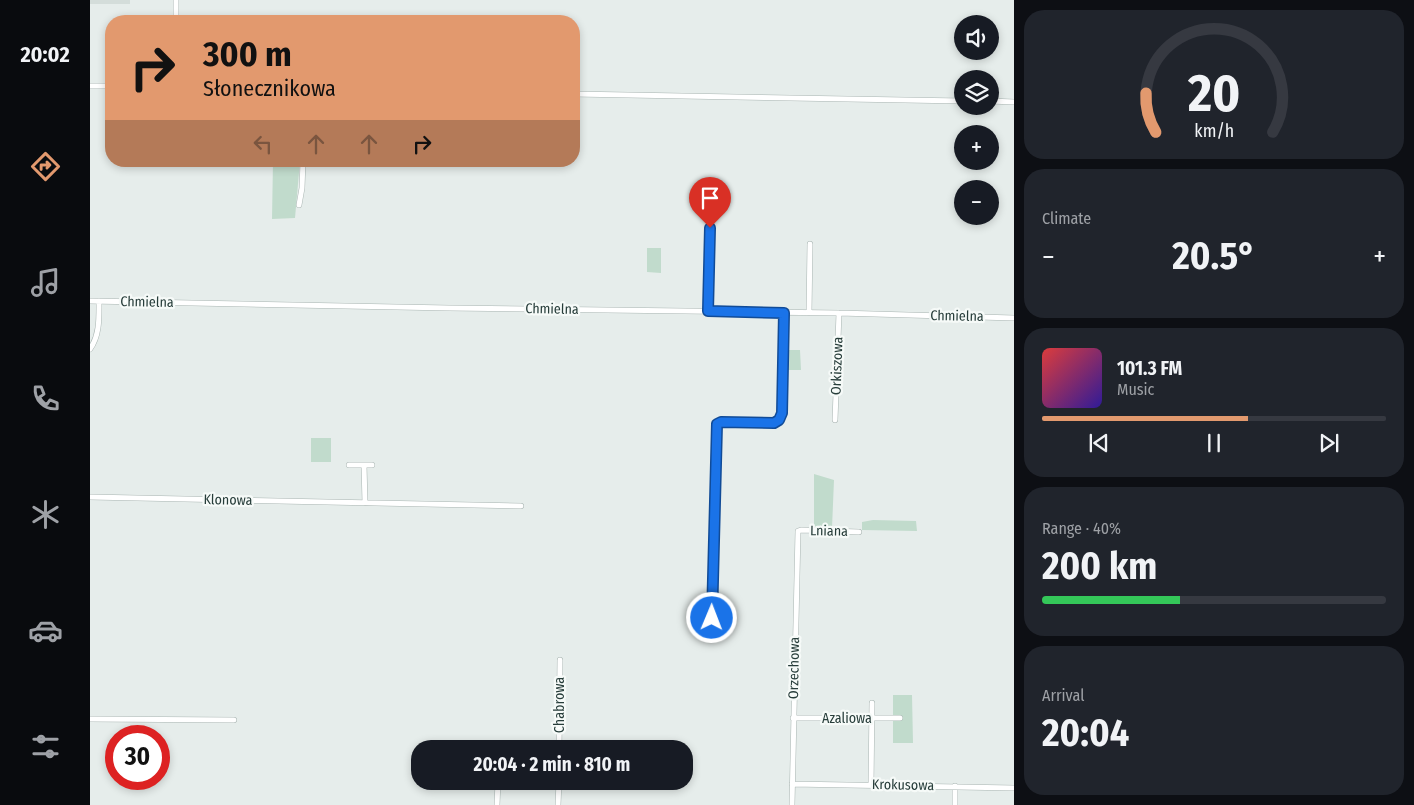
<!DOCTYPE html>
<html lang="en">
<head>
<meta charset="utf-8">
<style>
  :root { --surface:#171b24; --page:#20242c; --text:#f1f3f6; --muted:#9ea1a6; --line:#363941; --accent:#e2996e }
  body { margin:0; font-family:"Fira Sans Condensed",sans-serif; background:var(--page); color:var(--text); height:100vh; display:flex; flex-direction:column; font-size:19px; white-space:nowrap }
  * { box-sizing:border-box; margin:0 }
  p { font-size:16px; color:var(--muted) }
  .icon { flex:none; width:28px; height:28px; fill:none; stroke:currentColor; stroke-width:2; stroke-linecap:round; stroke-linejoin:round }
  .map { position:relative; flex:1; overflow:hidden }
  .drawer { display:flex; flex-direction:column; gap:10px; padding:10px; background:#0d0f14; width:400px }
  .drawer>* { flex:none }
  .hud { position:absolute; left:15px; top:15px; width:475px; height:152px; border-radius:20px; box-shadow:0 2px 8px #0003; background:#e2996e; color:#111; overflow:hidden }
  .buttons { position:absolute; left:864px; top:15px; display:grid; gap:10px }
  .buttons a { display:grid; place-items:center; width:45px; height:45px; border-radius:50%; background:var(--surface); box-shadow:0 2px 8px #0003; font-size:25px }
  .speed { position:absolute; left:15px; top:725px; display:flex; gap:10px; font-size:25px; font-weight:700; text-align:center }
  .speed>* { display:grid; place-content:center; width:65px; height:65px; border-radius:50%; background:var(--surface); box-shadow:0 2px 8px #0003; line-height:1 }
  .speed .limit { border:8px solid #d22; background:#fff; color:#111 }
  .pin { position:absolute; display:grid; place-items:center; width:42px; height:42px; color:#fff; margin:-51px -21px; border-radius:50% 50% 50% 0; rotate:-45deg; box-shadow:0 0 5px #0007 }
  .pin .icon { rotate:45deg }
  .me { position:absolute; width:55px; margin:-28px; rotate:1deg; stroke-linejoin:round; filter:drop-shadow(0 0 4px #0008) }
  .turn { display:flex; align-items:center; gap:18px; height:105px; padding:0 15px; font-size:22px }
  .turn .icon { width:65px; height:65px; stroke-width:2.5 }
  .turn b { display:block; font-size:35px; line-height:42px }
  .lanes { display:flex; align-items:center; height:48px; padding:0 15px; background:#0003; justify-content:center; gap:25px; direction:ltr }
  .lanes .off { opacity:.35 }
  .big { font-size:38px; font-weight:700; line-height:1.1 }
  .drawer .card { flex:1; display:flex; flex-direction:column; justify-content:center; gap:8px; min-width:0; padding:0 18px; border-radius:20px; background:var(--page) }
  .drawer .dial { align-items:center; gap:0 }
  .dial svg { height:130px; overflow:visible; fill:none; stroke:var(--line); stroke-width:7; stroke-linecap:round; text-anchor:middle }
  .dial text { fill:var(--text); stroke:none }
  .song { display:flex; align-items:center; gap:15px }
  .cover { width:60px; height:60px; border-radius:8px; background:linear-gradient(135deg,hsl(0 70% 55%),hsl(250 70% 35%)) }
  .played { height:5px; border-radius:2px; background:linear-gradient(90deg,var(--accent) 60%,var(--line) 60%) }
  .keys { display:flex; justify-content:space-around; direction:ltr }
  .heat { display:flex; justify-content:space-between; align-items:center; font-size:28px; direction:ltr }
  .charge { height:8px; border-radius:4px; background:linear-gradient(90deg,#34c759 40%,var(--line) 0) }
  .trip { position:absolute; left:321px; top:740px; width:282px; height:50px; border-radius:20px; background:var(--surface); box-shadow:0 2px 8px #0003; font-weight:700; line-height:50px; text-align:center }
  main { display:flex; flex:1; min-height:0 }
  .tab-bar { display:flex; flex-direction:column; width:90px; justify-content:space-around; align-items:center; background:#090b0e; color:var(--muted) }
  .tab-bar .icon { width:35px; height:35px }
  .tab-bar .current { color:var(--accent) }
  .tab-bar b { font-size:22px; color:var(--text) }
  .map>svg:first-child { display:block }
  .built { fill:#d4ddda }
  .green { fill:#c1dbcc }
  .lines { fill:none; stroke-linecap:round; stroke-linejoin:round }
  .minor-casing { stroke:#a9b5b2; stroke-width:6 }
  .minor { stroke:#fff; stroke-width:5 }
  .route-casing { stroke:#114b97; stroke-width:12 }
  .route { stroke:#1a73e8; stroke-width:9 }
  .labels { text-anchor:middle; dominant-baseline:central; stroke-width:4.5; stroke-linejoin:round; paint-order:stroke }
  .street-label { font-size:14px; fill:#273d3a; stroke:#f6faf8 }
</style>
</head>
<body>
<main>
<nav class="tab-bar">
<b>20:02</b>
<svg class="icon current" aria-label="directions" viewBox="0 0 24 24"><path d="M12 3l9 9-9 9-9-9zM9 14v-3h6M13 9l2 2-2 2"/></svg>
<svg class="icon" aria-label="music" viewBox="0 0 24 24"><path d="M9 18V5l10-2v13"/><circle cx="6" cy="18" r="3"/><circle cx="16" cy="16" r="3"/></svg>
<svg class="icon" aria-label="phone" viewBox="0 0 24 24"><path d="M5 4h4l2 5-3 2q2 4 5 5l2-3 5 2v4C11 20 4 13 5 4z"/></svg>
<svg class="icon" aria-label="climate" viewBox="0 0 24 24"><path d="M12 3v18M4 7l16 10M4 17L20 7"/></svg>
<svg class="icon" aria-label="car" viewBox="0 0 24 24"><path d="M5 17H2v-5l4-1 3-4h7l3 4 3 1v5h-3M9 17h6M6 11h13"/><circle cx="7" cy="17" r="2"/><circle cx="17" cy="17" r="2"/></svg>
<svg class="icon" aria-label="filters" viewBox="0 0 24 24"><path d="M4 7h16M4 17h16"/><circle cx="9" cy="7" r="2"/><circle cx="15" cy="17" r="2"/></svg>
</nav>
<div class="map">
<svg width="924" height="805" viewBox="0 0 924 805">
  <rect width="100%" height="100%" fill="#e6edeb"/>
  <path class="built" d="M 0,0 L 40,0 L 40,4 L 0,4 Z"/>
  <path class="green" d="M 183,161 L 210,161 L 205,218 L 182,219 Z
    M 557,248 L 571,248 L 571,273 L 557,272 Z
    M 695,350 L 710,350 L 711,370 L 696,370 Z
    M 221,438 L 241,438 L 241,462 L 221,462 Z
    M 724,474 L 744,480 L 742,528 L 724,527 Z
    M 783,520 L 826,521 L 827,531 L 772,530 L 772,522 Z
    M 803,695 L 822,695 L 823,743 L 803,743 Z"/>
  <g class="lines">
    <g class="minor-casing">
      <path id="minor" d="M 86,0 L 86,21
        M 0,86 L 21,86
        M 484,94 L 872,101
        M 900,101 L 924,102
        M 209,205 L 212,188 L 213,161
        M 0,301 L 359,308 L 749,313 L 924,318
        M 618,311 L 620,228
        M 719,313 L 720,244
        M 0,349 C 10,335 9,317 9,301
        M 745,420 L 749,313
        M 259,465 L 282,465
        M 274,465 L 275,503
        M 0,497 L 431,506
        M 622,618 L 627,424 L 631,422 L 684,423 L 689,420 L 692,413 L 694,313
        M 703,718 L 810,718
        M 0,719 L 144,720
        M 469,749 L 470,660
        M 702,784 L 924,788
        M 781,785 L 782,703
        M 407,805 L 408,781
        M 468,805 L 469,781
        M 702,805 L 708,531 L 711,530 L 769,532
        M 865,805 L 865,786"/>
    </g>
    <use href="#minor" class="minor"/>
  </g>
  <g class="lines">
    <g class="route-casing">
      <path id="route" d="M 620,228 L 618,311 L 694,313 L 692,413 L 689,420 L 684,423 L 631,422 L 627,424 L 622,618"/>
    </g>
    <use href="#route" class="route"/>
  </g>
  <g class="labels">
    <g class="street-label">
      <text transform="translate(57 302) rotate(1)">Chmielna</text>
      <text transform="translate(462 309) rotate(1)">Chmielna</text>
      <text transform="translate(867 316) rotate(1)">Chmielna</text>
      <text transform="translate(747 366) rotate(-88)">Orkiszowa</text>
      <text transform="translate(138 500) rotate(1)">Klonowa</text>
      <text transform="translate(739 531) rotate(1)">Lniana</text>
      <text transform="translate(704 668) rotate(-89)">Orzechowa</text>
      <text transform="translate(469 705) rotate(-90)">Chabrowa</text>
      <text x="757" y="718">Azaliowa</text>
      <text transform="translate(813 785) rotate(1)">Krokusowa</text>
    </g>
  </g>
</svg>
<div class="buttons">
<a><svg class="icon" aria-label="sound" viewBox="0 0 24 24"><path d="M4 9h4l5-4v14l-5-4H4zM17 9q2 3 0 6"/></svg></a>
<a><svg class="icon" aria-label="layers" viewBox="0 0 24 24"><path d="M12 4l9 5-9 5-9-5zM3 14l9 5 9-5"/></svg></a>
<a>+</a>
<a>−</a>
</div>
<div class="speed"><div class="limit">30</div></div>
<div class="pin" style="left:620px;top:228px;background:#d93025"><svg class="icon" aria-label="arrive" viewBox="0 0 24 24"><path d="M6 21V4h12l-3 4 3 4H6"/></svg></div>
<svg class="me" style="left:622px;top:618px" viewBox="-20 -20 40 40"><circle r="17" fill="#1a73e8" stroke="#fff" stroke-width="3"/><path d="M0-11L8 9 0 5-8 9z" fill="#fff"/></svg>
<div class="trip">20:04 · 2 min · 810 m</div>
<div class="hud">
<div class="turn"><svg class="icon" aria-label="right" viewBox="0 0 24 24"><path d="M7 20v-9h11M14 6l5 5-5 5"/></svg><div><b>300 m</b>Słonecznikowa</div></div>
<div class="lanes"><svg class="icon off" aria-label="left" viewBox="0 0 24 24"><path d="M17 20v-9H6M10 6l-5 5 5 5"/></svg><svg class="icon off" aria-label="ahead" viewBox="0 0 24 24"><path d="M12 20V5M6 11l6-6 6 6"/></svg><svg class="icon off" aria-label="ahead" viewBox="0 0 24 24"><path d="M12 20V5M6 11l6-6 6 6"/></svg><svg class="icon" aria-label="right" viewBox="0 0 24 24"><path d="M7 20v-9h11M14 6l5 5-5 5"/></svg></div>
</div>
</div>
<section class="drawer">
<div class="card dial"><svg viewBox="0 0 100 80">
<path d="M14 69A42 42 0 1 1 86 69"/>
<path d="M14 69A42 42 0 0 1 8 45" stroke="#e2996e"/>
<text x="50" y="56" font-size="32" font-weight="700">20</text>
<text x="50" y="72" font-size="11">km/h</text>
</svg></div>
<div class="card"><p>Climate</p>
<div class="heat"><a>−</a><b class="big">20.5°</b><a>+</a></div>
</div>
<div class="card">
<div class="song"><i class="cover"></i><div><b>101.3 FM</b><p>Music</p></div></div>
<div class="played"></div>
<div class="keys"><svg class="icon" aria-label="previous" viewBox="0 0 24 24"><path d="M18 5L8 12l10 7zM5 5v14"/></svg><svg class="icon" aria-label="pause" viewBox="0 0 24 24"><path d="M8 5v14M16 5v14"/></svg><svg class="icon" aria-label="next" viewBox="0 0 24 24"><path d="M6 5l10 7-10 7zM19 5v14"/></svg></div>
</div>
<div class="card"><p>Range · 40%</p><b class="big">200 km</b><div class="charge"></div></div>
<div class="card"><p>Arrival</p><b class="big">20:04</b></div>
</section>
</main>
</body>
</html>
